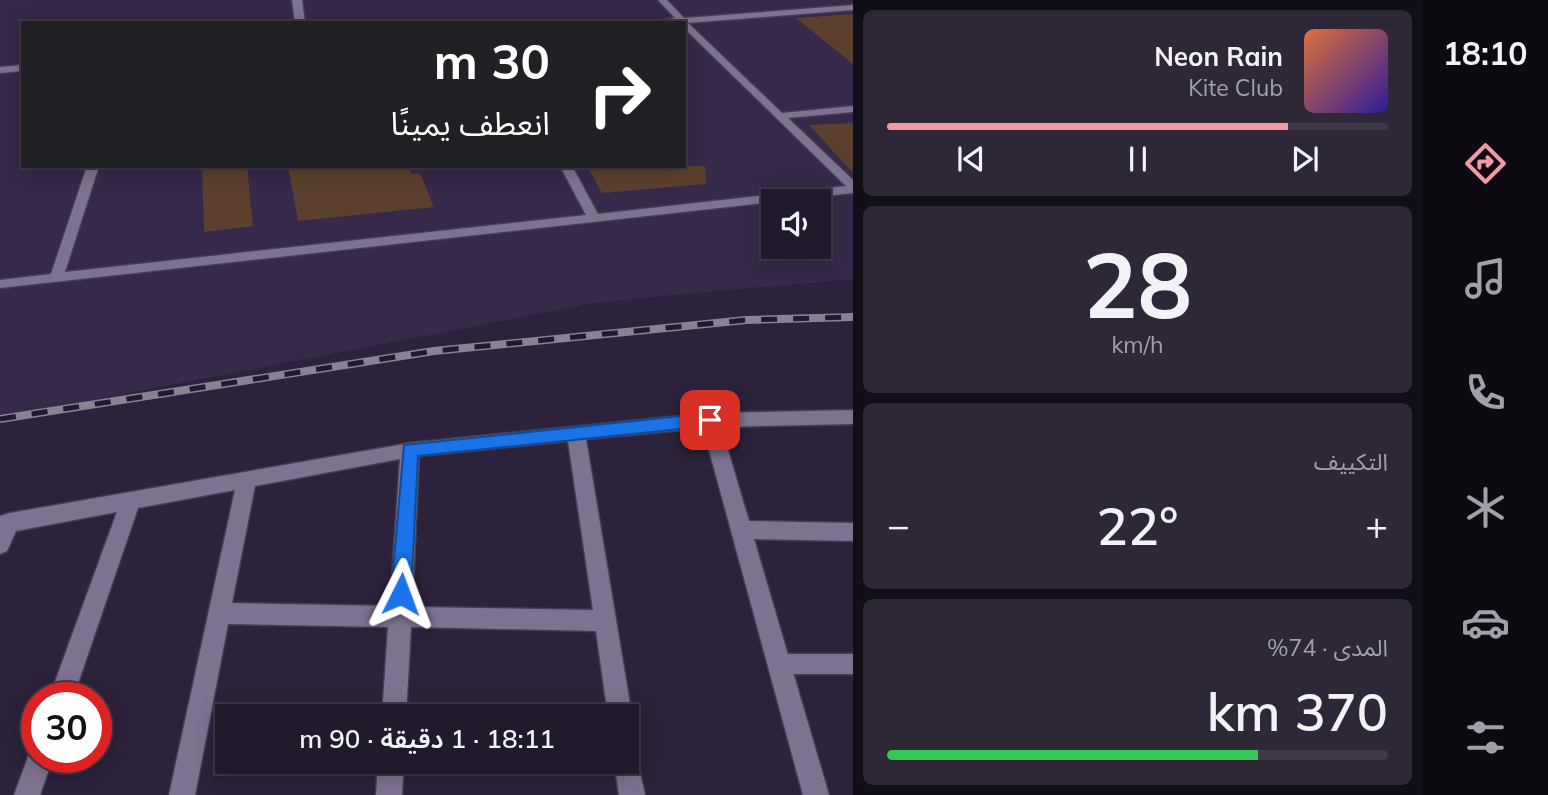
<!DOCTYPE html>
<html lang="ar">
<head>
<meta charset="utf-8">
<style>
  :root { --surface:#211a2c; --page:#2d2738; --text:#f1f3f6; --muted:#a2a1a9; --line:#3e3848; --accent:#f39aa7 }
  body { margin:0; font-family:Mulish,"Noto Sans Arabic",sans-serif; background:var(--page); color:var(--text); direction:rtl; height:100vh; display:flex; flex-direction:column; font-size:26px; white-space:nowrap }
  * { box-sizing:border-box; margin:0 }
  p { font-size:23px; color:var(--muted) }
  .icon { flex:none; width:38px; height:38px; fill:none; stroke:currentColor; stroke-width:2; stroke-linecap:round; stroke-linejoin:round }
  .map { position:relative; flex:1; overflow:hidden; direction:ltr }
  .panel { display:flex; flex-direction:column; gap:10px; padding:10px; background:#120e18; width:569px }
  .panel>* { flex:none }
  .top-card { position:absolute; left:21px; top:21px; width:665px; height:147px; border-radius:0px; box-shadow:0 4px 18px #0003,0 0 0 2px var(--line); direction:rtl; background:#202124; color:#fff; overflow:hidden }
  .buttons { position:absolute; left:761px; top:189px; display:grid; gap:14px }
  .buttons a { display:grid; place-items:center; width:70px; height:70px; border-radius:0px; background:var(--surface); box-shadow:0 4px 18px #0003,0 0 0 2px var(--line); font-size:35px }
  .speed { position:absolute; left:21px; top:682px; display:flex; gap:14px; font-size:35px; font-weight:700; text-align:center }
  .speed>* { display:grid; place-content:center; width:91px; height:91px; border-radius:50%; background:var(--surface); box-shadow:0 4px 18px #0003,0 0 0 2px var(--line); line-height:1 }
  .speed .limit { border:10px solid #d22; background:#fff; color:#111 }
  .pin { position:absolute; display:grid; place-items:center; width:60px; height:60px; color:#fff; margin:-30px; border-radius:14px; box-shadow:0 4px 10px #0006 }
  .me { position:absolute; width:77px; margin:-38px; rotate:3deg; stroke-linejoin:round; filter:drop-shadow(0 0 5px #0008) }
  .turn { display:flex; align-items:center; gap:24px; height:147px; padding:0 21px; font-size:32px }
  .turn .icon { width:91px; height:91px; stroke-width:2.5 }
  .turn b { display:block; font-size:49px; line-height:60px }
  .big { font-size:52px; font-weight:600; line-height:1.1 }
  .panel .card { flex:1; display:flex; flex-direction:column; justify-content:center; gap:10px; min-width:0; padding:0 24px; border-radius:10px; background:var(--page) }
  .panel .dial { align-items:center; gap:0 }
  .dial b { font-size:91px; line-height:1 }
  .song { display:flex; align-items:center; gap:21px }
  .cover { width:84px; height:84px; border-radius:10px; background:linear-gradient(135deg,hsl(20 70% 55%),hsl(250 70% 35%)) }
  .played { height:7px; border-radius:4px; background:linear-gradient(90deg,var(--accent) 80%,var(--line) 80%) }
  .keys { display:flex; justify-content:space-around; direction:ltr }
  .heat { display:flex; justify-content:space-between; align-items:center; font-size:38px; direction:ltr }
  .charge { height:10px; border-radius:5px; background:linear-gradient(90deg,#34c759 74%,var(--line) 0) }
  .trip { position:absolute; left:215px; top:704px; width:424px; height:70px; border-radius:0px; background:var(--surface); box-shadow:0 4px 18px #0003,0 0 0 2px var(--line); font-weight:600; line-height:70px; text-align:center; direction:rtl }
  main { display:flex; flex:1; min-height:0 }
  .tab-bar { display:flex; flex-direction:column; width:126px; justify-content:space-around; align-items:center; background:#0d0a12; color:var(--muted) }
  .tab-bar .icon { width:49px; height:49px }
  .tab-bar .on { color:var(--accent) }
  .tab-bar b { font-size:32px; color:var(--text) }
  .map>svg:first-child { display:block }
  .built { fill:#362949; fill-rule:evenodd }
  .building { fill:#5b402e }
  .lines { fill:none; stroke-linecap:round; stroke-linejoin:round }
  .service-casing { stroke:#463c52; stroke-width:3 }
  .minor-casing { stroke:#463c52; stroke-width:3 }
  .service { fill:#7e7291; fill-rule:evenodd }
  .minor { fill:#7e7291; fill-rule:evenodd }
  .rail-casing { stroke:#898196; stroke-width:8 }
  .rail { stroke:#221831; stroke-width:5; stroke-dasharray:16; stroke-linecap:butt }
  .route { fill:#1a73e8; stroke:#114b97; stroke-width:2 }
</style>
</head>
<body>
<main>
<nav class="tab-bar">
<b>18:10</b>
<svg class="icon on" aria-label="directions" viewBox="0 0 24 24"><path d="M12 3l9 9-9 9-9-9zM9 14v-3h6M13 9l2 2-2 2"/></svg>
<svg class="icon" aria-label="music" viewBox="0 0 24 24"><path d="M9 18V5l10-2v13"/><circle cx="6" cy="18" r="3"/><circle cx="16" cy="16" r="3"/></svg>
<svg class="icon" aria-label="phone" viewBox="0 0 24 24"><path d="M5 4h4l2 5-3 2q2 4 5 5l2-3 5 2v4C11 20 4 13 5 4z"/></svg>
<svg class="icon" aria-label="climate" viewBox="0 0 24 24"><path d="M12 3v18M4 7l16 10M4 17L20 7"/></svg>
<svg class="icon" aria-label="car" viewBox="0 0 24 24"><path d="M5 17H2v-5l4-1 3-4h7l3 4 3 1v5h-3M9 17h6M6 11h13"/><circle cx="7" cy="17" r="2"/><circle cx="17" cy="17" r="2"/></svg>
<svg class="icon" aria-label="filters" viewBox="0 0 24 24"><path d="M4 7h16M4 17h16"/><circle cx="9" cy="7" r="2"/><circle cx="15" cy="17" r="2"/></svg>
</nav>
<section class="panel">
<div class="card">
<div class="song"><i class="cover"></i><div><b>Neon Rain</b><p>Kite Club</p></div></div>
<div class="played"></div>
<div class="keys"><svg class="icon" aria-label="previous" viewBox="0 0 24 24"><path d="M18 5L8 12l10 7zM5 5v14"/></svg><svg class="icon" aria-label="pause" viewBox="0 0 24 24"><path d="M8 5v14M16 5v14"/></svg><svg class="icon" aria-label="next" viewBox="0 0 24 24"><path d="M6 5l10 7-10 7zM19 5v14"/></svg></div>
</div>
<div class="card dial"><b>28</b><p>km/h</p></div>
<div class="card"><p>التكييف</p>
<div class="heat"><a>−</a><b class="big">22°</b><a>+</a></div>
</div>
<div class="card"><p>المدى · 74%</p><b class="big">370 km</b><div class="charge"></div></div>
</section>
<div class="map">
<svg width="854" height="795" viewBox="0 0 854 795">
  <rect width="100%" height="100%" fill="#2c223b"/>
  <path class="built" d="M 0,0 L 853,0 L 853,279 L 600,302 L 0,418 ZM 23,23 L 684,23 L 684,166 L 23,166 ZM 774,201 L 819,201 L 819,247 L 774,247 Z"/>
  <path class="building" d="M 853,14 L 853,64 L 796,18 Z
    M 853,123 L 853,173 L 809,125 Z
    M 202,166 L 247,166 L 253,226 L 204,232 Z
    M 288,166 L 408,166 L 411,174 L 420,173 L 434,207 L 298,221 Z
    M 587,166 L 705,166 L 706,184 L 602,193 Z"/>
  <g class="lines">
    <g class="service-casing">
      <path id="service" d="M 658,0 L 667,0 L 684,18 L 854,5 L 854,10 L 688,23 L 782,113 L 854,106 L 854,112 L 788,118 L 854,181 L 854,193 L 0,288 L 0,280 L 51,274 L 87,166 L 99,166 L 65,272 L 586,215 L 560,166 L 572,166 L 598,214 L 846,186 L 684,28 L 684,23 L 646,23 L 675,18 Z
        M 23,65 L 23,71 L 0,73 L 0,67 Z
        M 779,654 L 854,654 L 854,674 L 779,674 L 772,671 L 769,664 L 772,657 Z"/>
    </g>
    <g class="minor-casing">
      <path id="minor" d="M 292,0 L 302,0 L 305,23 L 295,23 Z
        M 854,410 L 854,424 L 721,427 L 749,521 L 854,523 L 854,541 L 754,539 L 829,795 L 803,795 L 703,428 L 586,439 L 632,716 L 626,725 L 626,716 L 608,716 L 596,631 L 411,627 L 406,716 L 382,716 L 388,627 L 228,624 L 195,795 L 169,795 L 235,490 L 138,508 L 73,698 L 49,698 L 117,512 L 16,531 L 7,551 L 0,554 L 0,516 L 10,513 L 410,443 L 710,413 ZM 568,441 L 593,610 L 412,607 L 419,456 ZM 400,459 L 390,606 L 232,603 L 255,486 Z
        M 37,747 L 37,758 L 53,758 L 40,795 L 14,795 L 31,749 Z
        M 626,748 L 635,751 L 645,795 L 619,795 L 614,761 L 626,761 Z
        M 378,761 L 404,761 L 402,795 L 376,795 Z"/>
    </g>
    <use href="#service" class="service"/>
    <use href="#minor" class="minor"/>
    <g class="rail-casing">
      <path id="rail" d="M 0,419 L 434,351 L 746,320 L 854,317"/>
    </g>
    <use href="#rail" class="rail"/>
  </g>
  <path class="route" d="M 710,413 L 718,420 L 710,426 L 418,456 L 411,594 L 408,600 L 401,603 L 394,600 L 391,594 L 404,445 Z"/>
</svg>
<div class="buttons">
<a><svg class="icon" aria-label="sound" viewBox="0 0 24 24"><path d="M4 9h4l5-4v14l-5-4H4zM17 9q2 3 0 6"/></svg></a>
</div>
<div class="speed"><div class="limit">30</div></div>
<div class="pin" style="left:710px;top:420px;background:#d93025"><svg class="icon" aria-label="arrive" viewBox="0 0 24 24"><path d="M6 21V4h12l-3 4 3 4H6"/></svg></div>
<svg class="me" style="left:401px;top:594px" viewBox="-20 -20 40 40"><path d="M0-17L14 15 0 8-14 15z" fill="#1a73e8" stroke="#fff" stroke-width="4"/></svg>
<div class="trip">18:11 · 1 دقيقة · 90 m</div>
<div class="top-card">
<div class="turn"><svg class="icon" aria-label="right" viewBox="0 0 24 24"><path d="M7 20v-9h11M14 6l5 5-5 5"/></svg><div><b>30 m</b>انعطف يمينًا</div></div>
</div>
</div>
</main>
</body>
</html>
